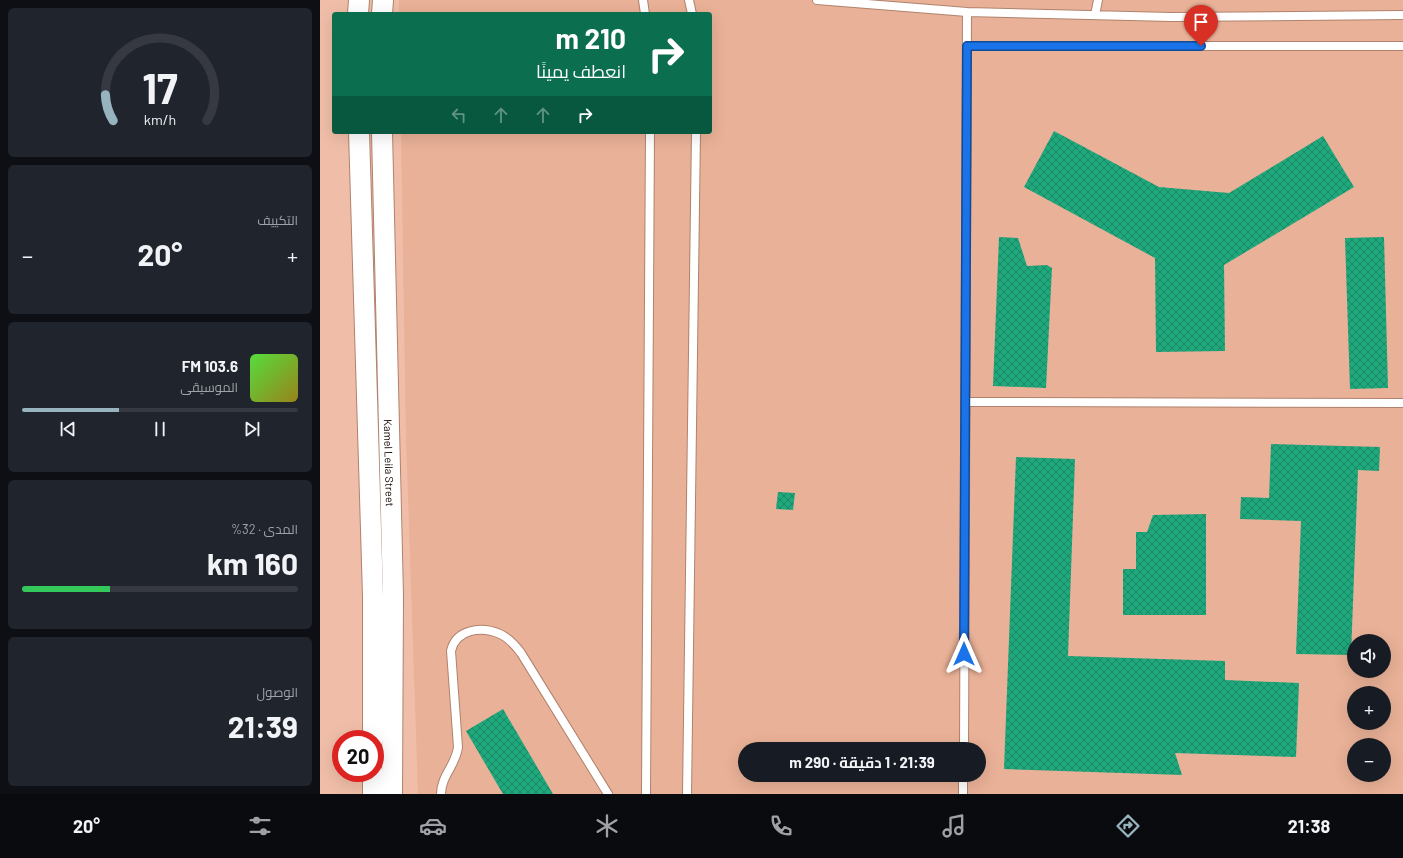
<!DOCTYPE html>
<html lang="ar">
<head>
<meta charset="utf-8">
<style>
  :root { --surface:#171b24; --page:#20242c; --text:#f1f3f6; --muted:#9ea1a6; --line:#363941; --accent:#96b3be }
  body { margin:0; font-family:Barlow,Cairo,sans-serif; background:var(--page); color:var(--text); direction:rtl; height:100vh; display:flex; flex-direction:column; font-size:15px; white-space:nowrap }
  * { box-sizing:border-box; margin:0 }
  p { font-size:13px; color:var(--muted) }
  .icon { flex:none; width:22px; height:22px; fill:none; stroke:currentColor; stroke-width:2; stroke-linecap:round; stroke-linejoin:round }
  .map { position:relative; flex:1; overflow:hidden; direction:ltr }
  .drawer { display:flex; flex-direction:column; gap:8px; padding:8px; background:#0d0f14; width:320px }
  .drawer>* { flex:none }
  .hud { position:absolute; left:12px; top:12px; width:380px; height:122px; border-radius:4px; box-shadow:0 4px 16px #0002; direction:rtl; background:#0b6e4f; color:#fff; overflow:hidden }
  .buttons { position:absolute; left:1027px; top:634px; display:grid; gap:8px }
  .buttons a { display:grid; place-items:center; width:44px; height:44px; border-radius:50%; background:var(--surface); box-shadow:0 4px 16px #0002; font-size:20px }
  .speed { position:absolute; left:12px; top:730px; display:flex; gap:8px; font-size:20px; font-weight:700; text-align:center }
  .speed>* { display:grid; place-content:center; width:52px; height:52px; border-radius:50%; background:var(--surface); box-shadow:0 4px 16px #0002; line-height:1 }
  .speed .limit { border:6px solid #d22; background:#fff; color:#111 }
  .pin { position:absolute; display:grid; place-items:center; width:34px; height:34px; color:#fff; margin:-41px -17px; border-radius:50% 50% 50% 0; rotate:-45deg; box-shadow:0 0 4px #0007 }
  .pin .icon { rotate:45deg }
  .me { position:absolute; width:44px; margin:-22px; rotate:0deg; stroke-linejoin:round; filter:drop-shadow(0 0 3px #0008) }
  .turn { display:flex; align-items:center; gap:14px; height:84px; padding:0 20px; font-size:18px }
  .turn .icon { width:52px; height:52px; stroke-width:2.5 }
  .turn b { display:block; font-size:28px; line-height:34px }
  .lanes { display:flex; align-items:center; height:38px; padding:0 20px; background:#0003; justify-content:center; gap:20px; direction:ltr }
  .lanes .off { opacity:.35 }
  .big { font-size:30px; font-weight:700; line-height:1.1 }
  .drawer .widget { flex:1; display:flex; flex-direction:column; justify-content:center; gap:6px; min-width:0; padding:0 14px; border-radius:6px; background:var(--page) }
  .drawer .dial { align-items:center; gap:0 }
  .dial svg { height:104px; overflow:visible; fill:none; stroke:var(--line); stroke-width:7; stroke-linecap:round; text-anchor:middle }
  .dial text { fill:var(--text); stroke:none }
  .song { display:flex; align-items:center; gap:12px }
  .cover { width:48px; height:48px; border-radius:6px; background:linear-gradient(135deg,hsl(110 70% 55%),hsl(50 70% 35%)) }
  .played { height:4px; border-radius:2px; background:linear-gradient(90deg,var(--accent) 35%,var(--line) 35%) }
  .keys { display:flex; justify-content:space-around; direction:ltr }
  .heat { display:flex; justify-content:space-between; align-items:center; font-size:22px; direction:ltr }
  .charge { height:6px; border-radius:3px; background:linear-gradient(90deg,#34c759 32%,var(--line) 0) }
  .trip { position:absolute; left:418px; top:742px; width:248px; height:40px; border-radius:20px; background:var(--surface); box-shadow:0 4px 16px #0002; font-weight:700; line-height:40px; text-align:center; direction:rtl }
  .tab-bar { display:flex; height:64px; justify-content:space-around; align-items:center; background:#090b0e; color:var(--muted) }
  .tab-bar .icon { width:28px; height:28px }
  .tab-bar .active { color:var(--accent) }
  .tab-bar b { font-size:18px; color:var(--text) }
  main { display:flex; flex:1; min-height:0 }
  .map>svg:first-child { display:block }
  .built { fill:#e9b197; fill-rule:evenodd }
  .building { fill:url(#building-cross-hatch) }
  .lines { fill:none; stroke-linecap:round; stroke-linejoin:round }
  .service-casing { stroke:#b0826d; stroke-width:10 }
  .tertiary-casing { stroke:#b0826d; stroke-width:22 }
  .service { stroke:#fff; stroke-width:8 }
  .tertiary { stroke:#fff; stroke-width:20 }
  .route-casing { stroke:#114b97; stroke-width:10 }
  .route { stroke:#1a73e8; stroke-width:7 }
  .labels { text-anchor:middle; dominant-baseline:central; stroke-width:3; stroke-linejoin:round; paint-order:stroke }
  .street-label { font-size:11px; fill:#170702; stroke:#ffe5da }
</style>
</head>
<body>
<main>
<div class="map">
<svg width="1083" height="794" viewBox="0 0 1083 794">
  <defs>
    <pattern id="building-cross-hatch" width="8" height="8" patternUnits="userSpaceOnUse"><rect width="8" height="8" fill="#20a87d"/><path d="M0 0l8 8M0 8l8-8" fill="none" stroke="#1b8764"/></pattern>
  </defs>
  <rect width="100%" height="100%" fill="#f0bea8"/>
  <path class="built" d="M 79,0 L 1083,0 L 1083,794 L 98,794 L 86,438 L 81,132 L 390,132 L 390,14 L 79,14 ZM 1034,641 L 1064,641 L 1064,671 L 1034,671 ZM 1034,693 L 1064,693 L 1064,723 L 1034,723 ZM 1034,745 L 1064,745 L 1064,775 L 1034,775 ZM 425,749 L 659,749 L 659,775 L 425,775 Z"/>
  <path class="building" d="M 734,131 L 839,187 L 909,193 L 1003,136 L 1034,187 L 904,265 L 905,351 L 836,352 L 835,258 L 704,187 Z
    M 679,237 L 698,238 L 707,266 L 727,265 L 732,268 L 726,388 L 673,386 Z
    M 1064,237 L 1068,388 L 1030,389 L 1025,238 Z
    M 951,444 L 1060,447 L 1059,471 L 1038,470 L 1031,655 L 976,654 L 981,521 L 920,519 L 921,497 L 949,498 Z
    M 696,457 L 755,459 L 748,656 L 905,661 L 905,680 L 979,683 L 976,757 L 855,753 L 862,775 L 684,769 Z
    M 458,492 L 475,493 L 473,510 L 456,509 Z
    M 886,514 L 886,615 L 803,615 L 803,569 L 816,569 L 816,532 L 827,532 L 833,515 Z
    M 183,709 L 233,794 L 183,794 L 146,731 Z"/>
  <g class="lines">
    <g class="service-casing">
      <path id="service" d="M 323,0 L 325,14
        M 369,0 L 372,14
        M 497,0 L 647,12 L 851,17 L 1083,15
        M 775,15 L 778,0
        M 647,46 L 1083,46
        M 645,402 L 1083,403
        M 644,749 L 647,12
        M 121,794 C 121,776 136,765 138,747 L 131,651 C 136,629 161,626 180,634 C 189,638 195,645 201,653 L 288,794
        M 326,794 L 330,132
        M 367,794 L 376,132
        M 643,794 L 643,775"/>
    </g>
    <g class="tertiary-casing">
      <g id="tertiary">
        <path d="M 38,14 L 39,0"/>
        <path d="M 62,14 L 63,0"/>
        <path d="M 39,132 L 53,596 L 53,739"/>
        <path id="s1" d="M 62,132 L 73,596 L 72,794"/>
        <path d="M 53,773 L 53,794"/>
      </g>
    </g>
    <use href="#service" class="service"/>
    <use href="#tertiary" class="tertiary"/>
  </g>
  <g class="lines">
    <g class="route-casing">
      <path id="route" d="M 644,654 L 647,46 L 881,46"/>
    </g>
    <use href="#route" class="route"/>
  </g>
  <g class="labels">
    <g class="street-label">
      <text stroke="none"><textPath href="#s1" startOffset="331">Kamel Leila Street</textPath></text>
    </g>
  </g>
</svg>
<div class="buttons">
<a><svg class="icon" aria-label="sound" viewBox="0 0 24 24"><path d="M4 9h4l5-4v14l-5-4H4zM17 9q2 3 0 6"/></svg></a>
<a>+</a>
<a>−</a>
</div>
<div class="speed"><div class="limit">20</div></div>
<div class="pin" style="left:881px;top:46px;background:#d93025"><svg class="icon" aria-label="arrive" viewBox="0 0 24 24"><path d="M6 21V4h12l-3 4 3 4H6"/></svg></div>
<svg class="me" style="left:644px;top:654px" viewBox="-20 -20 40 40"><path d="M0-17L14 15 0 8-14 15z" fill="#1a73e8" stroke="#fff" stroke-width="4"/></svg>
<div class="trip">21:39 · 1 دقيقة · 290 m</div>
<div class="hud">
<div class="turn"><svg class="icon" aria-label="right" viewBox="0 0 24 24"><path d="M7 20v-9h11M14 6l5 5-5 5"/></svg><div><b>210 m</b>انعطف يمينًا</div></div>
<div class="lanes"><svg class="icon off" aria-label="left" viewBox="0 0 24 24"><path d="M17 20v-9H6M10 6l-5 5 5 5"/></svg><svg class="icon off" aria-label="ahead" viewBox="0 0 24 24"><path d="M12 20V5M6 11l6-6 6 6"/></svg><svg class="icon off" aria-label="ahead" viewBox="0 0 24 24"><path d="M12 20V5M6 11l6-6 6 6"/></svg><svg class="icon" aria-label="right" viewBox="0 0 24 24"><path d="M7 20v-9h11M14 6l5 5-5 5"/></svg></div>
</div>
</div>
<section class="drawer">
<div class="widget dial"><svg viewBox="0 0 100 80">
<path d="M14 69A42 42 0 1 1 86 69"/>
<path d="M14 69A42 42 0 0 1 8 49" stroke="#96b3be"/>
<text x="50" y="56" font-size="32" font-weight="700">17</text>
<text x="50" y="72" font-size="11">km/h</text>
</svg></div>
<div class="widget"><p>التكييف</p>
<div class="heat"><a>−</a><b class="big">20°</b><a>+</a></div>
</div>
<div class="widget">
<div class="song"><i class="cover"></i><div><b>103.6 FM</b><p>الموسيقى</p></div></div>
<div class="played"></div>
<div class="keys"><svg class="icon" aria-label="previous" viewBox="0 0 24 24"><path d="M18 5L8 12l10 7zM5 5v14"/></svg><svg class="icon" aria-label="pause" viewBox="0 0 24 24"><path d="M8 5v14M16 5v14"/></svg><svg class="icon" aria-label="next" viewBox="0 0 24 24"><path d="M6 5l10 7-10 7zM19 5v14"/></svg></div>
</div>
<div class="widget"><p>المدى · 32%</p><b class="big">160 km</b><div class="charge"></div></div>
<div class="widget"><p>الوصول</p><b class="big">21:39</b></div>
</section>
</main>
<nav class="tab-bar">
<b>21:38</b>
<svg class="icon active" aria-label="directions" viewBox="0 0 24 24"><path d="M12 3l9 9-9 9-9-9zM9 14v-3h6M13 9l2 2-2 2"/></svg>
<svg class="icon" aria-label="music" viewBox="0 0 24 24"><path d="M9 18V5l10-2v13"/><circle cx="6" cy="18" r="3"/><circle cx="16" cy="16" r="3"/></svg>
<svg class="icon" aria-label="phone" viewBox="0 0 24 24"><path d="M5 4h4l2 5-3 2q2 4 5 5l2-3 5 2v4C11 20 4 13 5 4z"/></svg>
<svg class="icon" aria-label="climate" viewBox="0 0 24 24"><path d="M12 3v18M4 7l16 10M4 17L20 7"/></svg>
<svg class="icon" aria-label="car" viewBox="0 0 24 24"><path d="M5 17H2v-5l4-1 3-4h7l3 4 3 1v5h-3M9 17h6M6 11h13"/><circle cx="7" cy="17" r="2"/><circle cx="17" cy="17" r="2"/></svg>
<svg class="icon" aria-label="filters" viewBox="0 0 24 24"><path d="M4 7h16M4 17h16"/><circle cx="9" cy="7" r="2"/><circle cx="15" cy="17" r="2"/></svg>
<b>20°</b>
</nav>
</body>
</html>
